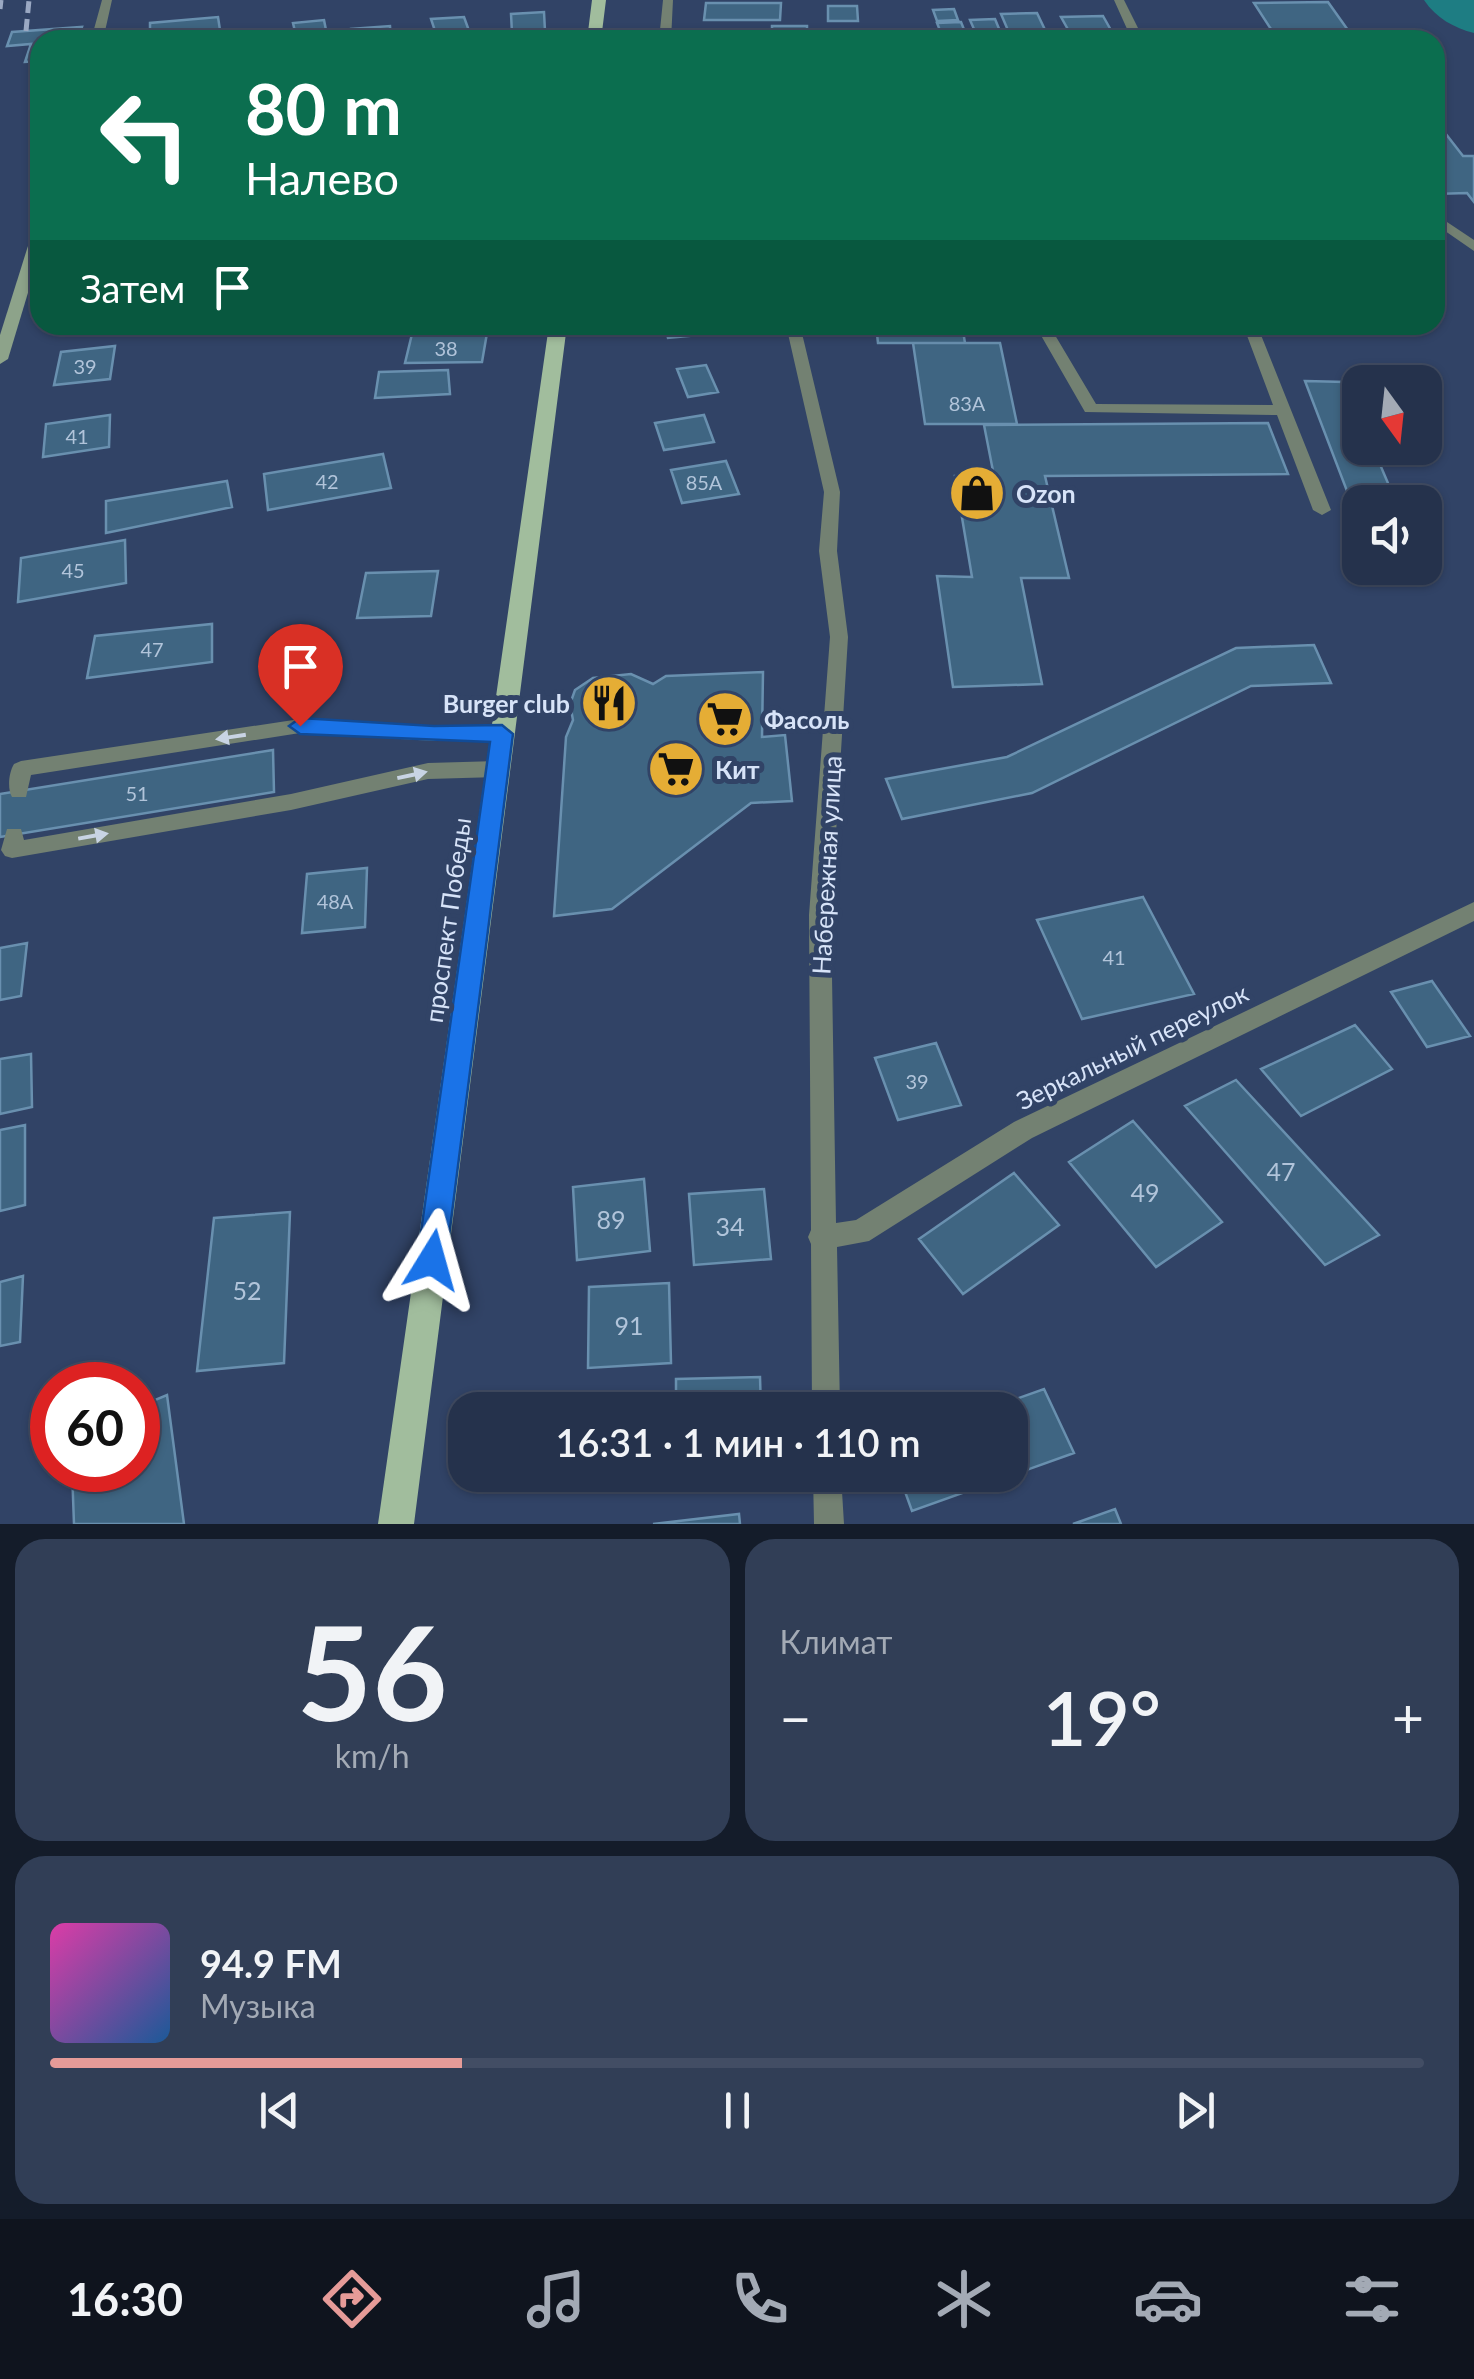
<!DOCTYPE html>
<html lang="ru">
<head>
<meta charset="utf-8">
<style>
  :root { --surface:#25324c; --page:#313e56; --text:#f1f3f6; --muted:#a3aab5; --line:#424d64; --accent:#e69b98 }
  body { margin:0; font-family:Lato,sans-serif; background:var(--page); color:var(--text); height:100vh; display:flex; flex-direction:column; font-size:38px; white-space:nowrap }
  * { box-sizing:border-box; margin:0 }
  p { font-size:32px; color:var(--muted) }
  .icon { flex:none; width:55px; height:55px; fill:none; stroke:currentColor; stroke-width:2; stroke-linecap:round; stroke-linejoin:round }
  .map { position:relative; height:1524px; overflow:hidden }
  .panel { display:flex; flex-direction:column; gap:15px; padding:15px; background:#141c2a; flex:1 }
  .panel>* { flex:none }
  .banner { position:absolute; left:30px; top:30px; width:1415px; height:305px; border-radius:30px; box-shadow:0 2px 8px #0004,0 0 0 2px var(--line); background:#0b6e4f; color:#fff; overflow:hidden }
  .needle { width:65px; rotate:165deg }
  .tools { position:absolute; left:1342px; top:365px; display:grid; gap:20px }
  .tools a { display:grid; place-items:center; width:100px; height:100px; border-radius:20px; background:var(--surface); box-shadow:0 2px 8px #0004,0 0 0 2px var(--line); font-size:50px }
  .speed { position:absolute; left:30px; top:1362px; display:flex; gap:20px; font-size:50px; font-weight:700; text-align:center }
  .speed>* { display:grid; place-content:center; width:130px; height:130px; border-radius:50%; background:var(--surface); box-shadow:0 2px 8px #0004,0 0 0 2px var(--line); line-height:1 }
  .speed .limit { border:15px solid #d22; background:#fff; color:#111 }
  .pin { position:absolute; display:grid; place-items:center; width:85px; height:85px; color:#fff; margin:-102px -42px; border-radius:50% 50% 50% 0; rotate:-45deg; box-shadow:0 0 10px #0007 }
  .pin .icon { rotate:45deg }
  .me { position:absolute; width:110px; margin:-55px; rotate:8deg; stroke-linejoin:round; filter:drop-shadow(0 0 8px #0008) }
  .turn { display:flex; align-items:center; gap:35px; height:210px; padding:0 50px; font-size:45px }
  .turn .icon { width:130px; height:130px; stroke-width:2.5 }
  .turn b { display:block; font-size:70px; line-height:85px }
  .then { display:flex; align-items:center; height:95px; padding:0 50px; background:#0003; gap:20px; font-size:38px }
  .big { font-size:75px; font-weight:600; line-height:1.1 }
  .panel .widget { flex:1; display:flex; flex-direction:column; justify-content:center; gap:15px; min-width:0; padding:0 35px; border-radius:30px; background:var(--page) }
  .panel .dial { align-items:center; gap:0 }
  .dial b { font-size:130px; line-height:1 }
  .song { display:flex; align-items:center; gap:30px }
  .cover { width:120px; height:120px; border-radius:15px; background:linear-gradient(135deg,hsl(320 70% 55%),hsl(210 70% 35%)) }
  .played { height:10px; border-radius:5px; background:linear-gradient(90deg,var(--accent) 30%,var(--line) 30%) }
  .keys { display:flex; justify-content:space-around; direction:ltr }
  .heat { display:flex; justify-content:space-between; align-items:center; font-size:55px; direction:ltr }
  .panel .tiles { flex:1; display:grid; gap:15px; grid-template-columns:1fr 1fr }
  .widget:last-child { grid-column:span 2 }
  .trip { position:absolute; left:448px; top:1392px; width:580px; height:100px; border-radius:30px; background:var(--surface); box-shadow:0 2px 8px #0004,0 0 0 2px var(--line); font-weight:600; line-height:100px; text-align:center }
  .menu { display:flex; height:160px; justify-content:space-around; align-items:center; background:#0f141e; color:var(--muted) }
  .menu .icon { width:70px; height:70px }
  .menu .selected { color:var(--accent) }
  .menu b { font-size:45px; color:var(--text) }
  .map>svg:first-child { display:block }
  .lines { fill:none; stroke-linecap:round; stroke-linejoin:round }
  .river { fill:#1e7d83; fill-rule:evenodd }
  .building { fill:#3f6582; stroke:#6990af; stroke-width:2.5 }
  .lane { fill:#738172; fill-rule:evenodd }
  .street { fill:#738172; fill-rule:evenodd }
  .secondary { fill:#8da38a; fill-rule:evenodd }
  .primary { fill:#a1bd9d; fill-rule:evenodd }
  .rail { stroke:#9ba9c3; stroke-width:5; stroke-dasharray:12 6; stroke-linecap:butt }
  .oneway { fill:#c8d4e4 }
  .route { fill:#1a73e8; stroke:#114b97; stroke-width:2.5 }
  .labels { text-anchor:middle; dominant-baseline:central; stroke-width:10; stroke-linejoin:round; paint-order:stroke }
  .number-label { font-size:20px; fill:#b1c4da }
  .poi-label { font-size:25px; font-weight:bold; fill:#d7e3f8; stroke:#314366; text-anchor:start }
  .street-label { font-size:25px; fill:#d7e3f8; stroke:#314366 }
  .near-number-label { font-size:25px; fill:#b1c4da }
</style>
</head>
<body>
<div class="map">
<svg width="1474" height="1524" viewBox="0 0 1474 1524">
  <rect width="100%" height="100%" fill="#314366"/>
  <g class="lines">
    <path class="river" d="M 1424,0 L 1474,0 L 1474,33 C 1454,28 1436,18 1424,0 Z"/>
  </g>
  <path class="building" d="M 1328,2 L 1355,40 L 1278,40 L 1254,3 Z
    M 706,3 L 781,3 L 780,20 L 704,20 Z
    M 828,6 L 857,6 L 858,21 L 828,21 Z
    M 954,9 L 958,20 L 937,21 L 933,10 Z
    M 544,12 L 545,31 L 512,33 L 511,14 Z
    M 1037,13 L 1047,34 L 1010,35 L 1001,14 Z
    M 1103,16 L 1112,32 L 1070,33 L 1061,17 Z
    M 218,17 L 220,30 L 150,36 L 150,23 Z
    M 464,17 L 472,39 L 438,40 L 431,19 Z
    M 995,19 L 1002,36 L 977,36 L 970,20 Z
    M 324,20 L 328,40 L 297,40 L 293,23 Z
    M 961,22 L 967,37 L 943,38 L 937,23 Z
    M 390,26 L 391,40 L 352,40 L 351,29 Z
    M 772,26 L 807,26 L 807,39 L 772,38 Z
    M 82,27 L 78,40 L 40,40 L 40,61 L 25,62 L 31,44 L 7,46 L 12,32 Z
    M 545,33 L 545,40 L 509,40 L 509,34 Z
    M 1435,120 L 1463,156 L 1474,156 L 1474,202 L 1467,193 L 1435,194 Z
    M 364,325 L 456,325 L 364,332 Z
    M 665,325 L 697,325 L 700,335 L 668,338 Z
    M 876,325 L 962,325 L 965,343 L 878,343 Z
    M 487,333 L 482,362 L 405,363 L 412,334 Z
    M 913,343 L 1000,343 L 1017,424 L 925,424 Z
    M 115,346 L 110,379 L 54,385 L 61,352 Z
    M 706,365 L 718,392 L 688,397 L 677,369 Z
    M 448,370 L 450,394 L 375,398 L 379,372 Z
    M 1305,381 L 1346,382 L 1360,416 L 1360,448 L 1373,448 L 1396,502 L 1360,502 L 1360,525 Z
    M 110,415 L 109,447 L 43,457 L 46,424 Z
    M 704,415 L 714,442 L 664,450 L 655,423 Z
    M 1268,423 L 1288,474 L 1045,476 L 1069,578 L 1021,578 L 1042,684 L 953,687 L 937,576 L 972,577 L 955,476 L 994,476 L 984,425 Z
    M 383,454 L 391,488 L 268,510 L 264,474 Z
    M 726,461 L 739,494 L 682,503 L 671,470 Z
    M 227,481 L 232,507 L 106,533 L 106,501 Z
    M 125,540 L 126,583 L 18,602 L 21,558 Z
    M 438,571 L 431,616 L 357,618 L 366,573 Z
    M 212,624 L 212,662 L 87,678 L 95,636 Z
    M 1314,645 L 1331,683 L 1251,686 L 1032,793 L 902,819 L 886,779 L 1007,757 L 1236,648 Z
    M 763,672 L 762,737 L 785,735 L 792,801 L 751,803 L 612,909 L 554,916 L 566,737 L 573,720 L 570,704 L 575,690 L 593,678 L 631,674 L 653,684 L 666,676 Z
    M 273,750 L 274,792 L 0,837 L 0,794 Z
    M 367,868 L 365,927 L 302,933 L 307,874 Z
    M 1143,897 L 1194,994 L 1082,1019 L 1037,920 Z
    M 27,943 L 21,996 L 0,1000 L 0,948 Z
    M 1432,981 L 1470,1036 L 1427,1047 L 1391,992 Z
    M 1355,1025 L 1392,1069 L 1301,1116 L 1261,1069 Z
    M 936,1043 L 961,1105 L 898,1120 L 875,1058 Z
    M 31,1054 L 32,1107 L 0,1114 L 0,1059 Z
    M 1236,1080 L 1379,1235 L 1325,1265 L 1185,1106 Z
    M 1133,1121 L 1222,1222 L 1156,1267 L 1069,1162 Z
    M 25,1125 L 25,1205 L 0,1211 L 0,1130 Z
    M 1014,1173 L 1059,1225 L 963,1294 L 919,1239 Z
    M 644,1179 L 650,1251 L 577,1260 L 573,1187 Z
    M 764,1189 L 771,1259 L 694,1265 L 689,1194 Z
    M 290,1212 L 284,1363 L 197,1371 L 214,1218 Z
    M 23,1276 L 20,1342 L 0,1346 L 0,1282 Z
    M 669,1283 L 671,1363 L 588,1368 L 589,1287 Z
    M 760,1377 L 761,1410 L 676,1410 L 676,1379 Z
    M 1044,1389 L 1074,1453 L 912,1511 L 899,1475 L 1010,1475 L 1010,1410 L 985,1410 Z
    M 167,1395 L 184,1524 L 74,1524 L 72,1470 L 138,1470 L 138,1407 Z
    M 1115,1509 L 1121,1524 L 1073,1524 Z
    M 739,1514 L 740,1524 L 653,1524 Z"/>
  <g class="lines">
    <path class="lane" d="M 1035,325 L 1049,325 L 1096,404 L 1273,405 L 1243,325 L 1257,325 L 1331,510 L 1322,515 L 1313,510 L 1277,415 L 1085,412 Z
      M 300,719 L 434,727 L 502,726 L 512,733 L 502,740 L 434,741 L 300,733 L 31,775 L 26,797 L 12,797 C 7,788 9,772 14,764 L 21,761 Z
      M 498,761 L 505,764 L 508,769 L 505,774 L 498,777 L 428,779 L 291,810 L 12,858 L 5,856 L 1,850 L 7,829 L 21,829 L 24,840 L 291,794 L 428,763 Z"/>
    <path class="street" d="M 102,0 L 112,0 L 103,40 L 91,40 Z
      M 663,0 L 673,0 L 671,40 L 659,40 Z
      M 1114,0 L 1124,0 L 1144,40 L 1132,40 Z
      M 1435,214 L 1474,240 L 1474,251 L 1435,224 Z
      M 786,325 L 800,325 L 840,492 L 837,551 L 848,637 L 831,915 L 836,1223 L 856,1220 L 1014,1122 L 1474,902 L 1474,921 L 1032,1138 L 869,1241 L 837,1247 L 840,1410 L 812,1410 L 811,1244 L 808,1237 L 811,1230 L 809,915 L 830,637 L 819,551 L 824,492 Z
      M 813,1475 L 841,1475 L 844,1524 L 814,1524 Z"/>
    <path class="secondary" d="M 40,226 L 40,253 L 8,359 L 0,364 L 0,335 L 33,230 Z"/>
    <path class="primary" d="M 592,0 L 606,0 L 601,40 L 587,40 Z
      M 549,325 L 567,325 L 414,1524 L 378,1524 Z"/>
    <path class="rail" d="M 0,9 L 1,0
      M 26,31 L 29,0"/>
  </g>
  <defs><path id="oneway-solid" d="M-6-.8H1V-3.2L6.5 0L1 3.2V.8H-6Z" transform="scale(2.5)"/></defs>
  <g class="oneway">
    <use href="#oneway-solid" transform="translate(231 737) rotate(171)"/>
    <use href="#oneway-solid" transform="translate(412 775) rotate(-12)"/>
    <use href="#oneway-solid" transform="translate(93 836) rotate(-10)"/>
  </g>
  <path class="route" d="M 300,718 L 434,726 L 502,725 L 513,734 L 446,1260 L 442,1270 L 432,1274 L 421,1270 L 417,1260 L 490,742 L 300,734 L 289,726 Z"/>
  <defs>
    <g id="shop-disc" transform="scale(2.875)"><circle r="9.5" fill="#e5ad35" stroke="#314366"/><path d="M-5-2.5h2.3a2.7 3.5 0 0 1 5.4 0H5L5.5 6h-11ZM-1.5-2.5h3a1.5 2.3 0 0 0-3 0Z" fill="#111"/></g>
    <g id="restaurant-disc" transform="scale(2.875)"><circle r="9.5" fill="#e5ad35" stroke="#314366"/><path d="M-5-6h1v4h1v-4h1v4h1v-4h1v5L-1.5 .5V6h-2V.5L-5-1ZM5-6V6H3V1.5H1.5Q1.5-4 5-6Z" fill="#111"/></g>
    <g id="supermarket-disc" transform="scale(2.875)"><circle r="9.5" fill="#e5ad35" stroke="#314366"/><path d="M-6-5.5h2.5l.6 2H6L4.5 2H-2.5L-4.4-4H-6ZM-1.5 3.2a1.3 1.3 0 1 0 .1 0ZM3 3.2a1.3 1.3 0 1 0 .1 0Z" fill="#111"/></g>
  </defs>
  <g fill-rule="evenodd">
    <use href="#shop-disc" x="977" y="493"/>
    <use href="#restaurant-disc" x="609" y="703"/>
    <use href="#supermarket-disc" x="725" y="719"/>
    <use href="#supermarket-disc" x="676" y="769"/>
  </g>
  <g class="labels">
    <g class="number-label">
      <text x="446" y="348">38</text>
      <text x="85" y="366">39</text>
      <text x="967" y="403">83А</text>
      <text x="77" y="436">41</text>
      <text x="327" y="481">42</text>
      <text x="704" y="482">85А</text>
      <text x="73" y="570">45</text>
      <text x="152" y="649">47</text>
      <text x="137" y="793">51</text>
      <text x="335" y="901">48А</text>
      <text x="1114" y="957">41</text>
      <text x="917" y="1081">39</text>
    </g>
    <g class="poi-label">
      <text x="1016" y="493">Ozon</text>
      <text x="570" y="703" text-anchor="end">Burger club</text>
      <text x="764" y="719">Фасоль</text>
      <text x="715" y="769">Кит</text>
    </g>
    <g class="street-label">
      <text transform="translate(826 865) rotate(-87)">Набережная улица</text>
      <text transform="translate(447 920) rotate(-82)">проспект Победы</text>
      <text transform="translate(1132 1046) rotate(-26)">Зеркальный переулок</text>
    </g>
    <g class="near-number-label">
      <text x="1281" y="1171">47</text>
      <text x="1145" y="1192">49</text>
      <text x="611" y="1219">89</text>
      <text x="730" y="1226">34</text>
      <text x="247" y="1290">52</text>
      <text x="629" y="1325">91</text>
    </g>
  </g>
</svg>
<div class="tools">
<a><svg class="needle" viewBox="-14 -14 28 28"><path d="M0-13l5 13h-10z" fill="#e53935"/><path d="M0 13l5-13h-10z" fill="#a3aab5"/></svg></a>
<a><svg class="icon" aria-label="sound" viewBox="0 0 24 24"><path d="M4 9h4l5-4v14l-5-4H4zM17 9q2 3 0 6"/></svg></a>
</div>
<div class="speed"><div class="limit">60</div></div>
<div class="pin" style="left:300px;top:726px;background:#d93025"><svg class="icon" aria-label="arrive" viewBox="0 0 24 24"><path d="M6 21V4h12l-3 4 3 4H6"/></svg></div>
<svg class="me" style="left:432px;top:1260px" viewBox="-20 -20 40 40"><path d="M0-17L14 15 0 8-14 15z" fill="#1a73e8" stroke="#fff" stroke-width="4"/></svg>
<div class="trip">16:31 · 1 мин · 110 m</div>
<div class="banner">
<div class="turn"><svg class="icon" aria-label="left" viewBox="0 0 24 24"><path d="M17 20v-9H6M10 6l-5 5 5 5"/></svg><div><b>80 m</b>Налево</div></div>
<div class="then">Затем<svg class="icon" aria-label="arrive" viewBox="0 0 24 24"><path d="M6 21V4h12l-3 4 3 4H6"/></svg></div>
</div>
</div>
<section class="panel">
<div class="tiles">
<div class="widget dial"><b>56</b><p>km/h</p></div>
<div class="widget"><p>Климат</p>
<div class="heat"><a>−</a><b class="big">19°</b><a>+</a></div>
</div>
<div class="widget">
<div class="song"><i class="cover"></i><div><b>94.9 FM</b><p>Музыка</p></div></div>
<div class="played"></div>
<div class="keys"><svg class="icon" aria-label="previous" viewBox="0 0 24 24"><path d="M18 5L8 12l10 7zM5 5v14"/></svg><svg class="icon" aria-label="pause" viewBox="0 0 24 24"><path d="M8 5v14M16 5v14"/></svg><svg class="icon" aria-label="next" viewBox="0 0 24 24"><path d="M6 5l10 7-10 7zM19 5v14"/></svg></div>
</div>
</div>
</section>
<nav class="menu">
<b>16:30</b>
<svg class="icon selected" aria-label="directions" viewBox="0 0 24 24"><path d="M12 3l9 9-9 9-9-9zM9 14v-3h6M13 9l2 2-2 2"/></svg>
<svg class="icon" aria-label="music" viewBox="0 0 24 24"><path d="M9 18V5l10-2v13"/><circle cx="6" cy="18" r="3"/><circle cx="16" cy="16" r="3"/></svg>
<svg class="icon" aria-label="phone" viewBox="0 0 24 24"><path d="M5 4h4l2 5-3 2q2 4 5 5l2-3 5 2v4C11 20 4 13 5 4z"/></svg>
<svg class="icon" aria-label="climate" viewBox="0 0 24 24"><path d="M12 3v18M4 7l16 10M4 17L20 7"/></svg>
<svg class="icon" aria-label="car" viewBox="0 0 24 24"><path d="M5 17H2v-5l4-1 3-4h7l3 4 3 1v5h-3M9 17h6M6 11h13"/><circle cx="7" cy="17" r="2"/><circle cx="17" cy="17" r="2"/></svg>
<svg class="icon" aria-label="filters" viewBox="0 0 24 24"><path d="M4 7h16M4 17h16"/><circle cx="9" cy="7" r="2"/><circle cx="15" cy="17" r="2"/></svg>
</nav>
</body>
</html>
